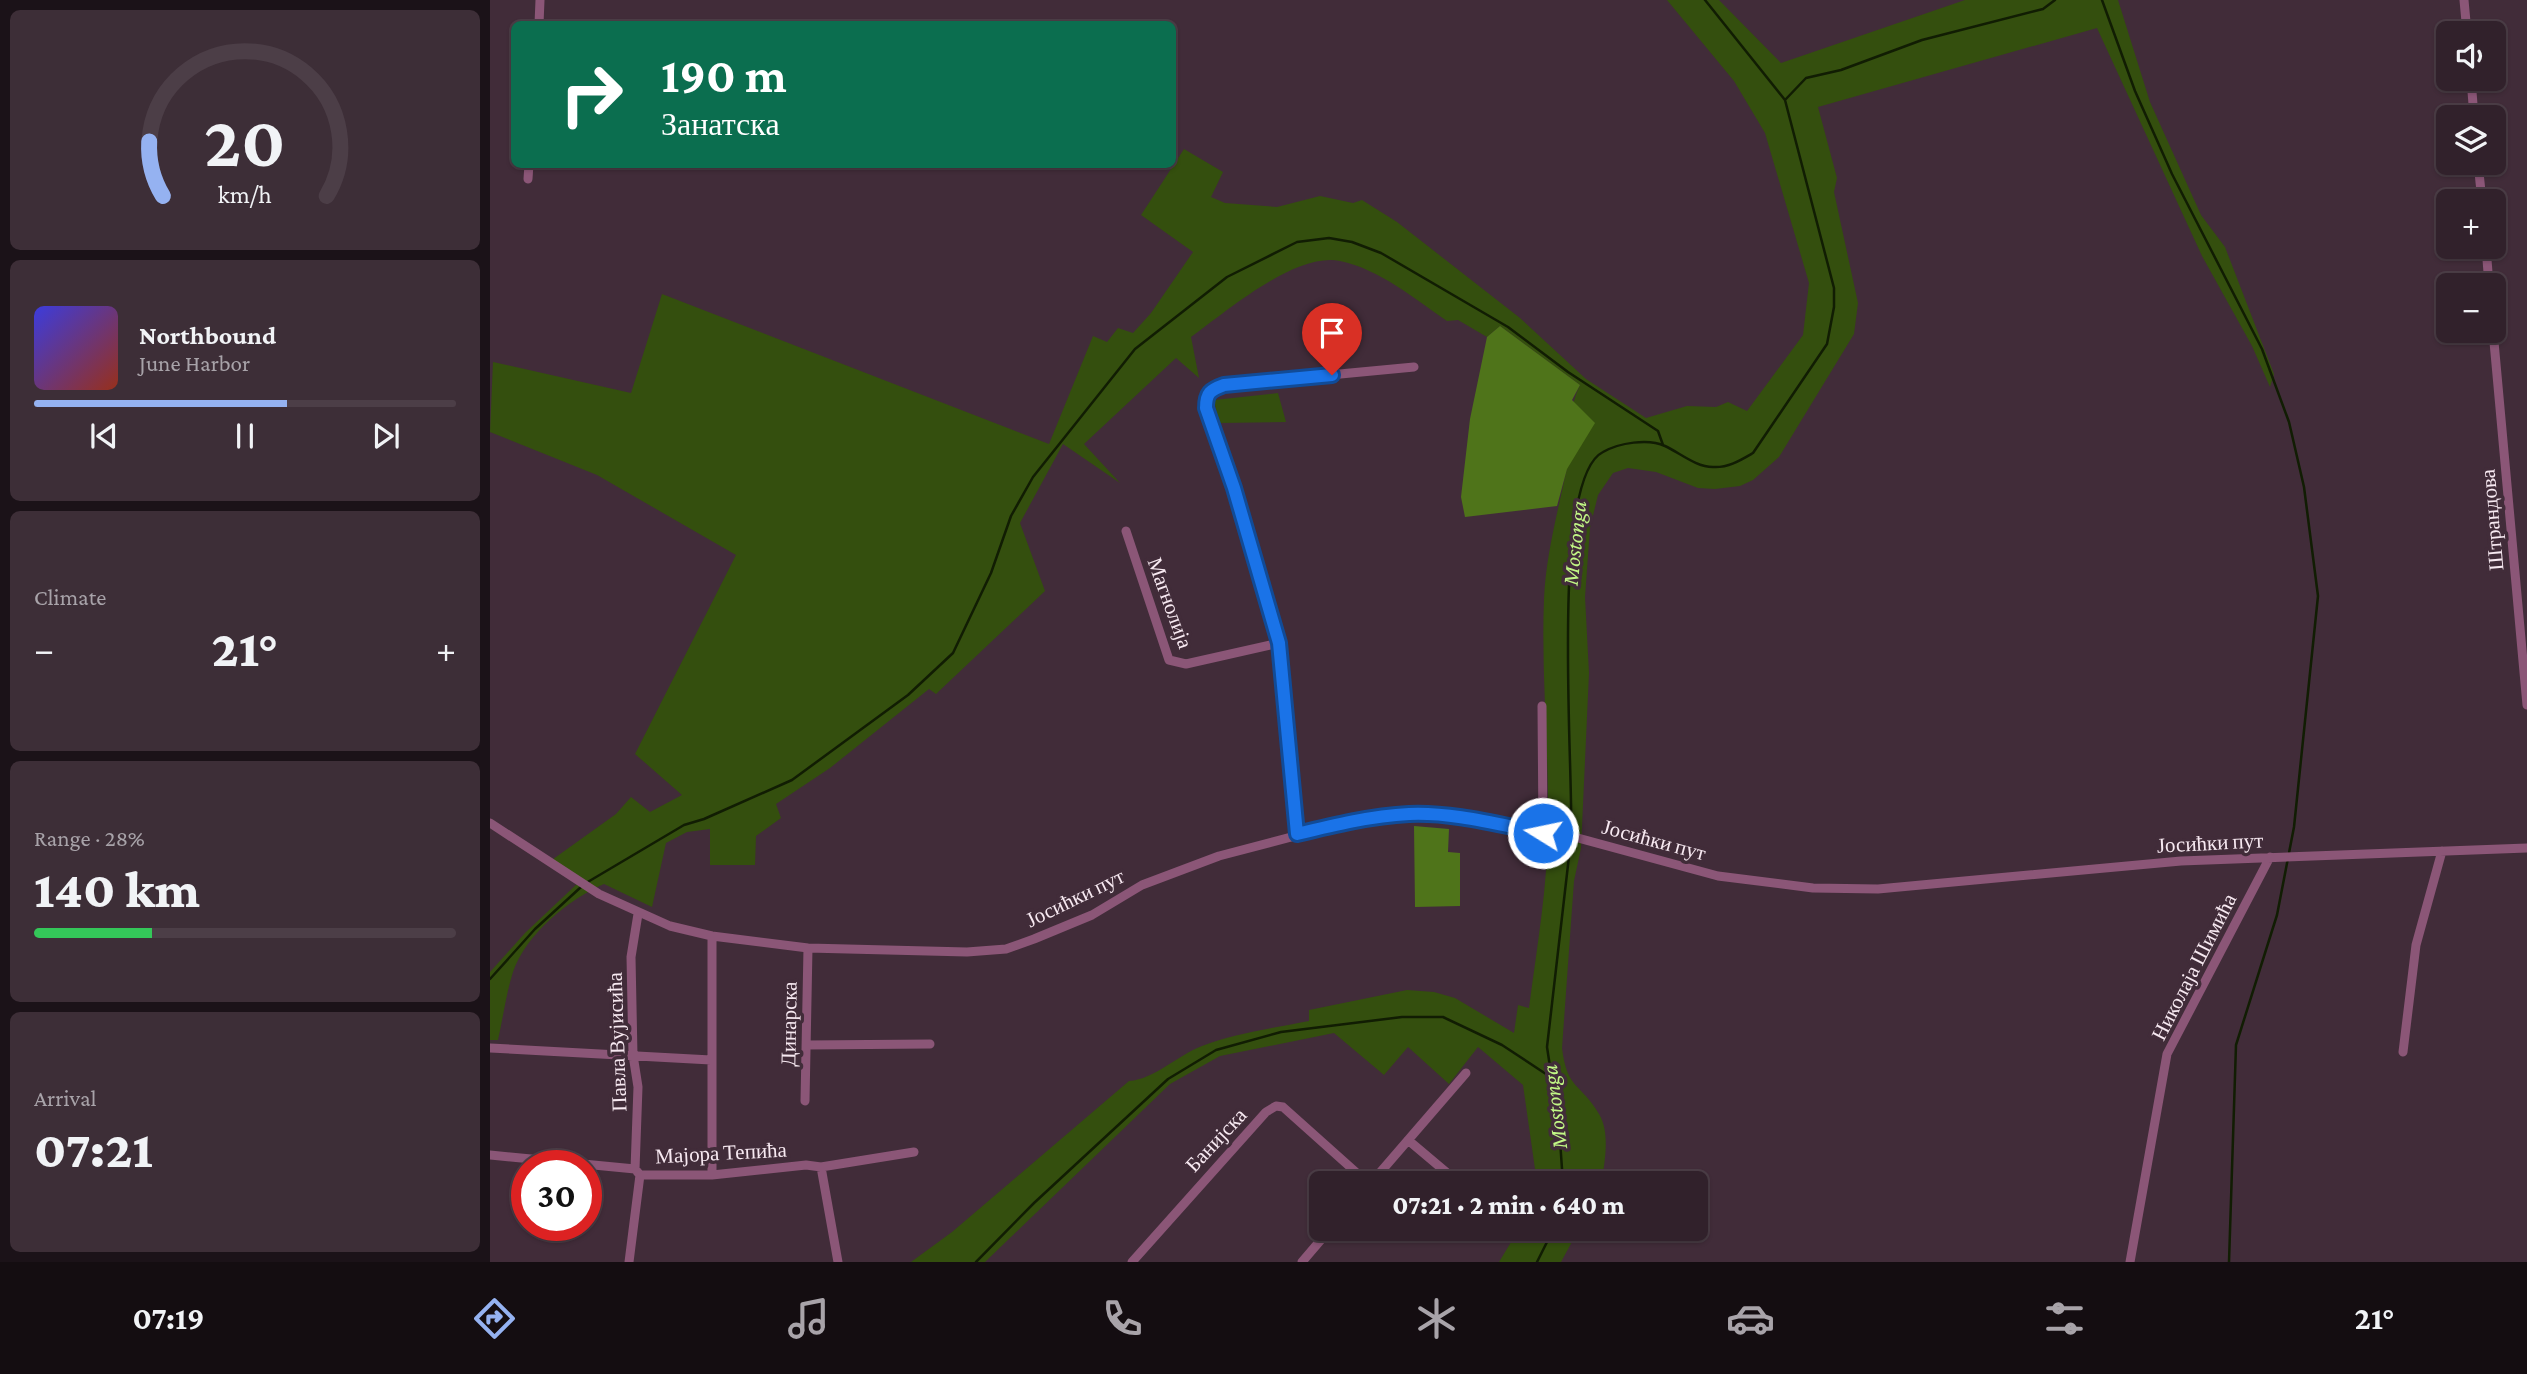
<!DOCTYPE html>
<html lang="en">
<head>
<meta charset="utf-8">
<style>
  :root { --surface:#31212b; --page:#3d2e37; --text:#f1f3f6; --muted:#a8a3a9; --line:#4c3e47; --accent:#95b2f1 }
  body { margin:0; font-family:"Crimson Pro",serif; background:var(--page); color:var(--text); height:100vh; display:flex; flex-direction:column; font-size:26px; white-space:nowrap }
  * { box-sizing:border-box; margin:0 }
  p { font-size:23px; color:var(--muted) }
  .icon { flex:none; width:38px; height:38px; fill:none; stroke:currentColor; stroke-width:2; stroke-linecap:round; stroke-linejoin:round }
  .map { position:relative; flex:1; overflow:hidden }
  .sheet { display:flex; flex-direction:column; gap:10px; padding:10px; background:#1b1218; width:490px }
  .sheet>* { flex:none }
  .top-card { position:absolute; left:21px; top:21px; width:665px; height:147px; border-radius:10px; box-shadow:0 2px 5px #0004,0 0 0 2px var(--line); background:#0b6e4f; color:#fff; overflow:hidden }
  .controls { position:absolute; left:1946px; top:21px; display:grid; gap:14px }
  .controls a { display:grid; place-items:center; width:70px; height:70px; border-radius:10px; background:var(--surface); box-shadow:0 2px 5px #0004,0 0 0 2px var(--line); font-size:35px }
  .speed { position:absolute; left:21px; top:1150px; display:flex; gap:14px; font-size:35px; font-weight:700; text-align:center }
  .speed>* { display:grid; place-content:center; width:91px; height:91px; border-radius:50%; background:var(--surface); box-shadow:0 2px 5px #0004,0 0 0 2px var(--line); line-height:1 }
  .speed .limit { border:10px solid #d22; background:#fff; color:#111 }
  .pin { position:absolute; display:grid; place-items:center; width:60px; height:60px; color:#fff; margin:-72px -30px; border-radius:50% 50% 50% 0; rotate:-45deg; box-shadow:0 0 7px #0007 }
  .pin .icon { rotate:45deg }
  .me { position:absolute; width:77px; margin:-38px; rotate:280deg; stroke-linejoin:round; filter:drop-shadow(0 0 5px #0008) }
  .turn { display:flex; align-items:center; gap:24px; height:147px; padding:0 35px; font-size:32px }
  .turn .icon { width:91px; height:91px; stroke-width:2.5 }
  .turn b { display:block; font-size:49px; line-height:60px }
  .big { font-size:52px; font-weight:800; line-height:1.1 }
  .sheet .card { flex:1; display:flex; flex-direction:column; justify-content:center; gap:10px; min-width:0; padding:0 24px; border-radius:10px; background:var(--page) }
  .sheet .dial { align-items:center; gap:0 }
  .dial svg { height:182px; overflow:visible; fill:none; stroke:var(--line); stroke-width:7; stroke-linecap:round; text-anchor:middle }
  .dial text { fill:var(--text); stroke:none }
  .song { display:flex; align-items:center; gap:21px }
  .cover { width:84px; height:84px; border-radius:10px; background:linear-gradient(135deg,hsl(240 70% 55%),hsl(10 70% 35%)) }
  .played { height:7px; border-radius:4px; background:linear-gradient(90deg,var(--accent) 60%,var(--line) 60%) }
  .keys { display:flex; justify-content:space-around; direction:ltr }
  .heat { display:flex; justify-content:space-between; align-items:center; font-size:38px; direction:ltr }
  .charge { height:10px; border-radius:5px; background:linear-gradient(90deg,#34c759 28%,var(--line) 0) }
  .trip { position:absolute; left:819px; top:1171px; width:399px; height:70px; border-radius:10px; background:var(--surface); box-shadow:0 2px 5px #0004,0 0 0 2px var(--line); font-weight:800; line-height:70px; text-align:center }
  .tab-bar { display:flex; height:112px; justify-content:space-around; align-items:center; background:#140d11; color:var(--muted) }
  .tab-bar .icon { width:49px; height:49px }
  .tab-bar .selected { color:var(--accent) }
  .tab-bar b { font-size:32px; color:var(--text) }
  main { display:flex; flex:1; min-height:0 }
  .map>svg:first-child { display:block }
  .green { fill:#344f0e }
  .forest { fill:#4f741a }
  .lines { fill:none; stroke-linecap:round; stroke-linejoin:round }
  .stream { stroke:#111d03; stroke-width:2.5 }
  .minor { stroke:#8b5677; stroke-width:9 }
  .route-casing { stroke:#114b97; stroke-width:18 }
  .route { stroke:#1a73e8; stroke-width:12 }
  .labels { text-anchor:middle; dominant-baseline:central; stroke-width:7; stroke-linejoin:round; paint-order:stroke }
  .street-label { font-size:21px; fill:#f7e9f1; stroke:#412c39 }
  .water-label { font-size:23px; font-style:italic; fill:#c1f785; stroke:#412c39 }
</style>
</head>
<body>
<main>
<section class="sheet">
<div class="card dial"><svg viewBox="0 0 100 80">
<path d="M14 69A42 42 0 1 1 86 69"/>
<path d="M14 69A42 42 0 0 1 8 45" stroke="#95b2f1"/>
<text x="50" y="56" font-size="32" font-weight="700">20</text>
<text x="50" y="72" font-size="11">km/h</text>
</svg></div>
<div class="card">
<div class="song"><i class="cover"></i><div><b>Northbound</b><p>June Harbor</p></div></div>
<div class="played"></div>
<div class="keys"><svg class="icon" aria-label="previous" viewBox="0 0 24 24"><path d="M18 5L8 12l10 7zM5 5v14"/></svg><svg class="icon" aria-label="pause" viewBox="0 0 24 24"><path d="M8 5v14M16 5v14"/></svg><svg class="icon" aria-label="next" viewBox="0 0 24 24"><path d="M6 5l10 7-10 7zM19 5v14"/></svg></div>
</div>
<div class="card"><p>Climate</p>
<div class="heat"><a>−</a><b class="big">21°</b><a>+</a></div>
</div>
<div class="card"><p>Range · 28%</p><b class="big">140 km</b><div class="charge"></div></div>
<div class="card"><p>Arrival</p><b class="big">07:21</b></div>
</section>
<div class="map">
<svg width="2037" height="1262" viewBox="0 0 2037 1262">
  <rect width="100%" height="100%" fill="#412c39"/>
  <path class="green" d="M 1177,0 L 1229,0 L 1291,63 L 1475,0 L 1628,0 L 1660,102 L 1711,215 L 1735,247 L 1784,374 L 1780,387 L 1762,346 L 1712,256 L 1607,28 L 1328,107 L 1347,178 L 1344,192 L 1368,303 L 1364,334 L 1289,457 L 1263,480 L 1250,486 L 1225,489 L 1208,488 L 1166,472 L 1138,468 L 1123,473 L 1108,495 L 1100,528 L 1095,597 L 1099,673 L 1091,848 L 1084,881 L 1072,1048 C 1077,1090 1091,1083 1109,1114 C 1120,1132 1115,1160 1112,1180 L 1102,1179 L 1101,1183 L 1047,1183 L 1033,1085 L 988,1047 L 959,1084 L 918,1047 L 894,1075 L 844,1033 L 730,1056 L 680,1084 L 495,1262 L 421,1262 L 462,1232 L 639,1081 C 665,1079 686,1056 712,1046 C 745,1033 784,1028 819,1021 L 819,1010 L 917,990 L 944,992 L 965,998 L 1024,1033 L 1028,1005 L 1039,1008 C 1047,946 1058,885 1058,823 C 1059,748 1051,674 1054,599 C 1056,554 1068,511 1077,468 C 1083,438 1076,413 1090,385 L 1010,326 L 997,337 L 968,320 L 957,321 C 925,299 889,269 850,261 C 805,252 736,312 701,337 L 709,378 L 686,358 L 594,444 L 630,483 L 573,444 L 530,523 L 555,591 L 446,694 L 439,689 L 340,768 L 286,804 L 291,818 L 266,836 L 265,865 L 220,865 L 220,829 L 197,832 L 176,843 L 162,907 L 114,884 C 79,899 36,934 23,972 C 16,994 13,1018 8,1040 L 0,1040 L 0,972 L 35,933 L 89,882 L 59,862 L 126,814 L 141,797 L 160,812 L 192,795 L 145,754 L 246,555 L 107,475 L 0,432 L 3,362 L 141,393 L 172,294 L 559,444 L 603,336 L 617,342 L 628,328 L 643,333 L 661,313 L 703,252 L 651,215 L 694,149 L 733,172 L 721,197 L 735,203 L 787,207 L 830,196 L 863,203 L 872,200 L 907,222 L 1030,318 L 1096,379 L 1156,418 L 1197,406 L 1226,407 L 1238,402 L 1257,411 L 1313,335 L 1319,283 L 1275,133 L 1244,81 Z
    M 788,393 L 796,422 L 729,423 L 724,400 Z
    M 1029,1229 L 1029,1228 L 1089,1229 L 1071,1262 L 1009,1262 Z"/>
  <path class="forest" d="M 1010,326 L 1090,385 L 1082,400 L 1105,423 L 1077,469 L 1067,506 L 975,517 L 971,497 L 980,419 L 997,337 Z
    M 924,826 L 959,829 L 958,852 L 970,853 L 970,906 L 925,907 Z"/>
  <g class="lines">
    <path class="stream" d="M 1612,0 L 1645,91 L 1682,174 L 1772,349 L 1799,422 L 1814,487 L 1828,596 L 1804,827 L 1787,915 L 1746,1045 L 1739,1262
      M 1295,100 L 1316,78 L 1351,70 L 1432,40 L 1553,9 L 1565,0
      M 1081,833 C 1084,770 1059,479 1113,452 C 1129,443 1158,438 1175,446 C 1190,453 1206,467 1223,467 C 1238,468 1251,460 1263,453 L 1337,344 L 1344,307 L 1344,288 L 1295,100 L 1215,0
      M 96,883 L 194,825 L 214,819 L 302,780 L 418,695 L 463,653 L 501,573 L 521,516 L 543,477 L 645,349 L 737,277 L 807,242 L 839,238 L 862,242 L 891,253 L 1018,327 L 1078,372 L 1168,431 L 1173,445
      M 0,979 L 45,929 L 91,887
      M 1073,1183 L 1069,1126 L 1057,1047 L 1081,839
      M 486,1262 L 544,1203 L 678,1079 L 726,1050 L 791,1032 L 912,1017 L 953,1017 L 1012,1045 L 1059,1076
      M 1047,1262 L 1064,1228"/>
    <path class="minor" d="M 1974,0 L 1977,33
      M 49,24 L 50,0
      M 1981,79 L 1984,117
      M 1988,163 L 1992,201
      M 38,179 L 39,164
      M 1996,247 L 1999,285
      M 2003,331 L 2037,705
      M 636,531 L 679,660 L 696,664 L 789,643
      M 1052,706 L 1053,833
      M 0,823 L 109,894 L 180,926 L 222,936 L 318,948 L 477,952 L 516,949 L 544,939 L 602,915 L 652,885 L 729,856 L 858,822 L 920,814 L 958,816 L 1088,838 L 1228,876 L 1323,888 L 1388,889 L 1691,861 L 2037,848
      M 807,834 L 789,643 L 744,488 L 716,408 C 716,393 720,390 734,385 L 924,367
      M 317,1045 L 440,1044
      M 0,1048 L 221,1060
      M 1913,1052 L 1926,945 L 1952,851
      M 315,1101 L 318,948
      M 918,1140 L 969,1183
      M 0,1155 L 145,1169 L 150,1175 L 222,1175 L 316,1165 L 331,1167 L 424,1152
      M 331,1167 L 348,1262
      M 145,1169 L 148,1087 L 143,1055 L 141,957 L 148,914
      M 222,1175 L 222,936
      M 881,1183 L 976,1073
      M 139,1262 L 150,1175
      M 642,1262 L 776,1112 L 786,1106 L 793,1107 L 878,1183
      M 812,1262 L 841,1228
      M 1640,1262 L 1677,1054 L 1780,857"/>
  </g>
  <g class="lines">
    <g class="route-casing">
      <path id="route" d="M 842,375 L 734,385 C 720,390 716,393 716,408 L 744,488 L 789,643 L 807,834 C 844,825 881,816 919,814 C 963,812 1010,825 1053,833"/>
    </g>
    <use href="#route" class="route"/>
  </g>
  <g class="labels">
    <g class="street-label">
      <text transform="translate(2002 520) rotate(-95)">Штрандова</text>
      <text transform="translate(680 603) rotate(70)">Магнолија</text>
      <text transform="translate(1164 840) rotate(15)">Јосићки пут</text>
      <text transform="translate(1720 843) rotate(-3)">Јосићки пут</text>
      <text transform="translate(585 898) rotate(-26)">Јосићки пут</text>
      <text transform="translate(1704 967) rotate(-63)">Николаја Шимића</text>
      <text transform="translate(299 1024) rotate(-89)">Динарска</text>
      <text transform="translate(127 1042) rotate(-92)">Павла Вујисића</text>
      <text transform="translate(726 1140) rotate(-47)">Банијска</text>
      <text transform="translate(231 1153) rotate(-3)">Мајора Тепића</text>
    </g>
    <g class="water-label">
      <text transform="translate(1084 543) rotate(-84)">Mostonga</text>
      <text transform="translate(1064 1107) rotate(-97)">Mostonga</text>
    </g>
  </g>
</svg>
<div class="controls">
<a><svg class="icon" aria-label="sound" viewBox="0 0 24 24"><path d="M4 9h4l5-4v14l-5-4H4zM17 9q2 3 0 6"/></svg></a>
<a><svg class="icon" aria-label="layers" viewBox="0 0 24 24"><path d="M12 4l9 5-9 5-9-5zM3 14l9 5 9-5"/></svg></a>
<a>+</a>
<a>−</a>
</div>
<div class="speed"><div class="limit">30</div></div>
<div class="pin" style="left:842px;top:375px;background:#d93025"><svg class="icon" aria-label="arrive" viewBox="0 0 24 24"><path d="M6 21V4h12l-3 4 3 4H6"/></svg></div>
<svg class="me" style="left:1053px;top:833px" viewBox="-20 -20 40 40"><circle r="17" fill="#1a73e8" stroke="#fff" stroke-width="3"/><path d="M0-11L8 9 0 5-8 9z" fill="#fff"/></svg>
<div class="trip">07:21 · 2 min · 640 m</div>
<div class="top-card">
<div class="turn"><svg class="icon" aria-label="right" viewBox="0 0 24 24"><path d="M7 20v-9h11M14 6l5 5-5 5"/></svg><div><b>190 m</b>Занатска</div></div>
</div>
</div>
</main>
<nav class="tab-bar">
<b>07:19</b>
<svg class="icon selected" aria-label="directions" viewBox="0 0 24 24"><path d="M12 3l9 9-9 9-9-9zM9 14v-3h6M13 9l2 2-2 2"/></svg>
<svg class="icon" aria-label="music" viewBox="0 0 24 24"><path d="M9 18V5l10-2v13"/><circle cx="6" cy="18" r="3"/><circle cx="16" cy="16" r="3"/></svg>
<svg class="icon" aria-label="phone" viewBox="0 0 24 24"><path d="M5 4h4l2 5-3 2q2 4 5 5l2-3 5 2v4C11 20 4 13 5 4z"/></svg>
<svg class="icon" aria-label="climate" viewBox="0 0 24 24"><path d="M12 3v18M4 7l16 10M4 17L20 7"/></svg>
<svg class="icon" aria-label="car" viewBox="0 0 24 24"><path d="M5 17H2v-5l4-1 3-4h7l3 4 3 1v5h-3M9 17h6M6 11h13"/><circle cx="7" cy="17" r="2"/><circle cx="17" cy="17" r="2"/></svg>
<svg class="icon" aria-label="filters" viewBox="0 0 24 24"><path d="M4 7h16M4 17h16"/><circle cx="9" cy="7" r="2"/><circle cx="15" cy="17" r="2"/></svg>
<b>21°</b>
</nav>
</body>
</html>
